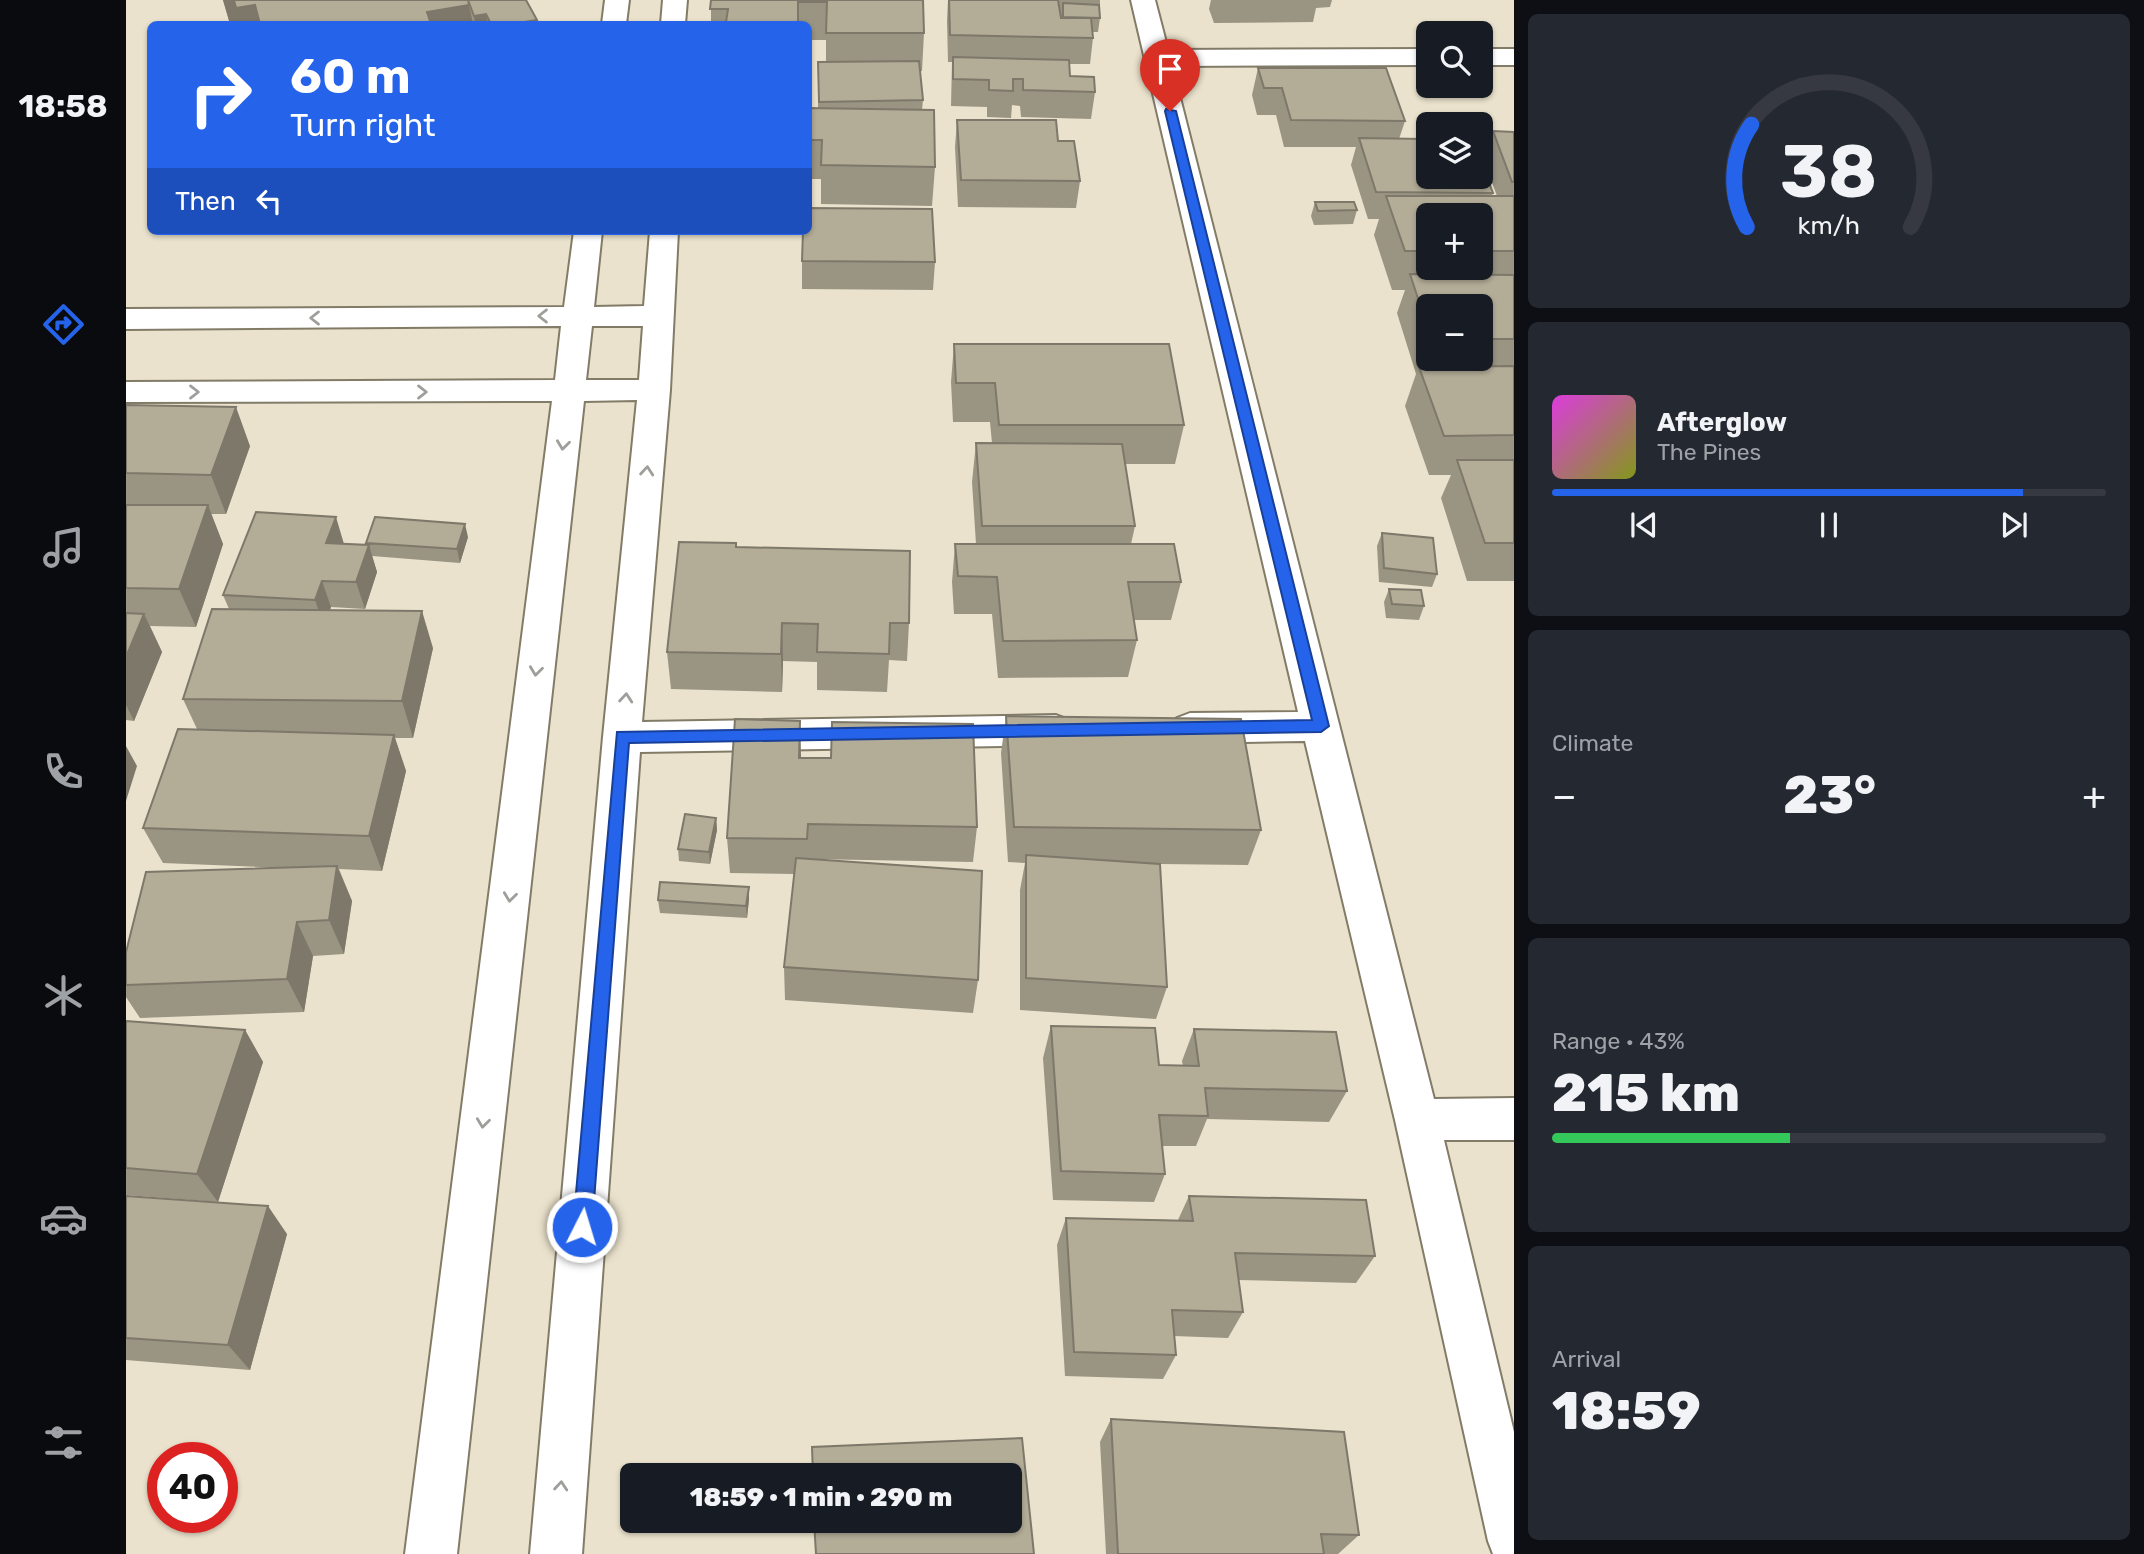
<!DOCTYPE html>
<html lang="en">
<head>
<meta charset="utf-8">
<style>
  :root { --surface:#171b24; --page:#242831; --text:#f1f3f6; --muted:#9ea1a6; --line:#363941; --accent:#2563eb }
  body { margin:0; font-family:Rubik,sans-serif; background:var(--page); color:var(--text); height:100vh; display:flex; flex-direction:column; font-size:26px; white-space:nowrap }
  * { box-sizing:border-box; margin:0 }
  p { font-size:23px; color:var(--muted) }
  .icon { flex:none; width:38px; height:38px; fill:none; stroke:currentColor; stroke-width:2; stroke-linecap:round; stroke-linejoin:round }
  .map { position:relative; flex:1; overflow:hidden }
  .details { display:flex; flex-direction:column; gap:14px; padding:14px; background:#0d0f14; width:630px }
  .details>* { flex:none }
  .top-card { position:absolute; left:21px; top:21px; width:665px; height:214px; border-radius:10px; box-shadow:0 2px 5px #0004; background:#2563eb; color:#fff; overflow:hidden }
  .controls { position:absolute; left:1290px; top:21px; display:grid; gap:14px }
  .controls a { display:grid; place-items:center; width:77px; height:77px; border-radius:10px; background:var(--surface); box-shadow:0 2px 5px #0004; font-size:35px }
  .speed { position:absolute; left:21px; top:1442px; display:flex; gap:14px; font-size:35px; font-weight:700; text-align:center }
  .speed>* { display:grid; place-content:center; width:91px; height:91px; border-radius:50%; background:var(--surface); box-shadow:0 2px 5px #0004; line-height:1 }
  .speed .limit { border:10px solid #d22; background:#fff; color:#111 }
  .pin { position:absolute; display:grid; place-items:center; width:60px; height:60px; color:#fff; margin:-72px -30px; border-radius:50% 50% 50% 0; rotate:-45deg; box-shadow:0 0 7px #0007 }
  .pin .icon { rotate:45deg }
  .me { position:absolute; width:77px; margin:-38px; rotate:5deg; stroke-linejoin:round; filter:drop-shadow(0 0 5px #0008) }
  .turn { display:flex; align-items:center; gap:24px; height:147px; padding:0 28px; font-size:32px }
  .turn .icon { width:91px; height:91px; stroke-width:2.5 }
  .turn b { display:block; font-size:49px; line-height:60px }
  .then { display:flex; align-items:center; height:66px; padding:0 28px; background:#0003; gap:14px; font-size:26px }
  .big { font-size:52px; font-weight:800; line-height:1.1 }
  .details .widget { flex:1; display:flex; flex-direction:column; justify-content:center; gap:10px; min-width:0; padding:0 24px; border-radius:10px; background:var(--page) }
  .details .dial { align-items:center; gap:0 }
  .dial svg { height:182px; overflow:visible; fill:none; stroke:var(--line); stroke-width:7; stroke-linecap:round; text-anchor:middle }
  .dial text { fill:var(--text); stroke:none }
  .song { display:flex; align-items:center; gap:21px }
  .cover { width:84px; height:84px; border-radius:10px; background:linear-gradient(135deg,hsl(300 70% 55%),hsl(70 70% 35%)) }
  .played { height:7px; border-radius:4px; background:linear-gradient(90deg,var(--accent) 85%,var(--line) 85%) }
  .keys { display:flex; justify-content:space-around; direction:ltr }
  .heat { display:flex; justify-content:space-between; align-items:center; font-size:38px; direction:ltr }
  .charge { height:10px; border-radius:5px; background:linear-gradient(90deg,#34c759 43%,var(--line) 0) }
  .trip { position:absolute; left:494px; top:1463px; width:402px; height:70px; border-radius:10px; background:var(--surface); box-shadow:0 2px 5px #0004; font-weight:800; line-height:70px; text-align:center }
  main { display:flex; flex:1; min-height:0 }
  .dock { display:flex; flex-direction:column; width:126px; justify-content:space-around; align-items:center; background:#090b0e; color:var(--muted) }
  .dock .icon { width:49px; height:49px }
  .dock .current { color:var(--accent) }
  .dock b { font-size:32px; color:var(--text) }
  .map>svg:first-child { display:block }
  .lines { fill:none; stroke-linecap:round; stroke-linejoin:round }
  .minor-casing { stroke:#827b67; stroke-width:4 }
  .minor { fill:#fff; fill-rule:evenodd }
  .wall { fill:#9a9482; fill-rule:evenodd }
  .shaded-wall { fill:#7d786a }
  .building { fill:#b3ac97; stroke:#7d786a; stroke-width:2 }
  .oneway { stroke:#a09e9b }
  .route { fill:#2563eb; stroke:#184099; stroke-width:2 }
</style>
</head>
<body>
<main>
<nav class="dock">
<b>18:58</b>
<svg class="icon current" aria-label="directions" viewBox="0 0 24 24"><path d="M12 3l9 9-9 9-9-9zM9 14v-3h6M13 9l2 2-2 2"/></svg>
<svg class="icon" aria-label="music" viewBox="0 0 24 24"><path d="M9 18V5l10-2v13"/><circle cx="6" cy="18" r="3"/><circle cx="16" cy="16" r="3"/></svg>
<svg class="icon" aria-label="phone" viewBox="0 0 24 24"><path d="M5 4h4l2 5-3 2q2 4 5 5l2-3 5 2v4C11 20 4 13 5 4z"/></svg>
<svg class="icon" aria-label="climate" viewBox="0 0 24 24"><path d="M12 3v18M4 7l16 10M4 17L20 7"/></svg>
<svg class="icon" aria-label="car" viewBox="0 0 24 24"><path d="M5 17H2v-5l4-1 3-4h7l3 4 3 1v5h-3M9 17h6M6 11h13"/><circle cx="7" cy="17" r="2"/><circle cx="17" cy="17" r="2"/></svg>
<svg class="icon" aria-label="filters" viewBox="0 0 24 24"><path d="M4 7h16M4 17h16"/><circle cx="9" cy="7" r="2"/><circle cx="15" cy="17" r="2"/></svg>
</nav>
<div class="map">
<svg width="1388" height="1554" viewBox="0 0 1388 1554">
  <rect width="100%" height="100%" fill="#eae2cc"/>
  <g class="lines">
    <g class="minor-casing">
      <path id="minor" d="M 479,0 L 503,0 L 500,24 L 476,24 Z
        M 537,0 L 561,0 L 559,24 L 535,24 Z
        M 1005,0 L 1029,0 L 1042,50 L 1302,49 L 1302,65 L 1046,66 L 1308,1099 L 1388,1098 L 1388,1140 L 1318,1140 L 1388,1432 L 1388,1554 L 1367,1554 L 1362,1541 L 1269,1120 L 1179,741 L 1064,743 L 1051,738 L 1045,728 L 1051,718 L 1064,713 L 1172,712 Z
        M 1354,49 L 1388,49 L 1388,65 L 1354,65 Z
        M 448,231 L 476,231 L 468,307 L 518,306 L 524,231 L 552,231 L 544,390 L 516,722 L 930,715 L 943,720 L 949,730 L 943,740 L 930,745 L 514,752 L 456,1554 L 404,1554 L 477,737 L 511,400 L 458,401 L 331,1554 L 279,1554 L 426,401 L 0,402 L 0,382 L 429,380 L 435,326 L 0,329 L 0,309 L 438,307 ZM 466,326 L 517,326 L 513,380 L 460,380 Z"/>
    </g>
    <use href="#minor" class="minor"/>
  </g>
  <path class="wall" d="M 97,0 L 400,0 L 411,20 L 411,24 L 104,24 Z
    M 585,0 L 797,0 L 798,33 L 796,71 L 794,71 L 797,100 L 796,110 L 809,167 L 806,206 L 695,204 L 695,179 L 682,179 L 682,108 L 692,108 L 692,62 L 700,62 L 700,40 L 682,40 L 682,24 L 585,24 Z
    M 822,0 L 974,0 L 974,18 L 972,32 L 967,32 L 967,38 L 964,64 L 944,64 L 944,76 L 969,92 L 965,119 L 895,117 L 894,106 L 886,105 L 885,118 L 861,117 L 861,107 L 825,106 L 826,62 L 822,62 L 821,21 Z
    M 1085,0 L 1206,0 L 1204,7 L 1190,8 L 1187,22 L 1088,23 L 1083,9 Z
    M 1132,68 L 1279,121 L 1273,139 L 1296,139 L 1298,133 L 1367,193 L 1366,196 L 1371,196 L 1357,158 L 1367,131 L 1388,132 L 1388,581 L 1341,581 L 1315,498 L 1325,475 L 1303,475 L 1279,406 L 1290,374 L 1271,313 L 1279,290 L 1266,290 L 1248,235 L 1253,219 L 1242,219 L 1225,165 L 1230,147 L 1158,147 L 1150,115 L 1131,115 L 1126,95 ZM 1302,215 L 1354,215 L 1354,268 L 1302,268 ZM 1302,306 L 1354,306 L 1354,359 L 1302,359 Z
    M 831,120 L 932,141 L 954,181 L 950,208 L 832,207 L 829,147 Z
    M 1189,202 L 1231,210 L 1227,224 L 1188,225 L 1185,216 Z
    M 676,261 L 809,262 L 807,290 L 676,289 Z
    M 828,344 L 1058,425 L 1049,464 L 999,464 L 1009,526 L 1005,544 L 1055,582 L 1045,620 L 1008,620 L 1011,640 L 1002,677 L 872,678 L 866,614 L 828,614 L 826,582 L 829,544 L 850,544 L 846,482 L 850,443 L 866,443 L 864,422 L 827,422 L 825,382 Z
    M 0,405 L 124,446 L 100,514 L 85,514 L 97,544 L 70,627 L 24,626 L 36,652 L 8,721 L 0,720 Z
    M 1256,533 L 1311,574 L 1306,587 L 1253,582 L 1251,546 Z
    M 342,537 L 334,563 L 246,556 L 251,572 L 239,609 L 205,607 L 204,610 L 307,648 L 287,738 L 269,738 L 280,771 L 256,871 L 213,869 L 226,901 L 218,954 L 187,956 L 178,1012 L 14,1018 L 0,997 L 0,952 L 162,868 L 37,863 L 17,828 L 71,729 L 57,699 L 103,609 L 97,595 L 218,544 L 241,545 L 240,543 Z
    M 610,547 L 783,623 L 781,661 L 763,660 L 761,692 L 691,690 L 691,662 L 657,661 L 656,692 L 545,689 L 541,652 Z
    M 1263,589 L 1298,606 L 1293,620 L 1260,618 L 1258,602 Z
    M 880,716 L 1135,830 L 1122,865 L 1034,864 L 1041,987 L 1030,1019 L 894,1010 L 894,890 L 899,863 L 882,862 L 875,753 Z
    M 675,758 L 851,827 L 847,862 L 684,859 L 852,980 L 847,1013 L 659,1000 L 658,967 L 668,874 L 604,873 L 601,838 Z
    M 590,818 L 591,830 L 584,864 L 553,861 L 552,849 Z
    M 623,887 L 623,899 L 621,918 L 534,913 L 532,900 Z
    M 0,1021 L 119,1030 L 137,1062 L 92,1202 L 0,1195 Z
    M 925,1026 L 1033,1065 L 1057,1066 L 1056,1061 L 1068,1029 L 1221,1091 L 1203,1122 L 1081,1119 L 1070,1146 L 1036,1146 L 1039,1174 L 1028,1202 L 927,1200 L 917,1058 Z
    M 0,1196 L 161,1234 L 124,1370 L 0,1360 Z
    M 1063,1196 L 1249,1256 L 1230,1283 L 1112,1280 L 1117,1312 L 1102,1338 L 1048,1336 L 1050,1355 L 1037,1379 L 939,1376 L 931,1245 L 940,1218 L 1052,1220 Z
    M 985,1419 L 1233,1535 L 1212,1554 L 980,1554 L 974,1442 Z"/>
  <path class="shaded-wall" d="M 97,0 L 109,0 L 129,5 L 134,24 L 104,24 Z
    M 343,5 L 347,24 L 303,24 L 301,12 Z
    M 360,14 L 362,24 L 349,24 L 348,16 Z
    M 411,20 L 411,24 L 386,24 Z
    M 110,407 L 124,446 L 100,514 L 85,475 Z
    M 82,505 L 97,544 L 70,627 L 53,589 Z
    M 210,517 L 218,544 L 200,543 Z
    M 339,524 L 342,537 L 334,563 L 331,549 Z
    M 243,545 L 251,572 L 239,609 L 230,582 Z
    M 196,581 L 205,607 L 198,626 L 189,600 Z
    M 296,611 L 307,648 L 287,738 L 276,701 Z
    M 18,614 L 36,652 L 8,721 L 0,705 L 0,657 Z
    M 656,623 L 657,661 L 656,692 L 655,654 Z
    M 674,721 L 675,757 L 673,794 L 673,758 Z
    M 268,735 L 280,771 L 256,871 L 243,836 Z
    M 0,746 L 11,766 L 0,801 Z
    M 590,818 L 591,830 L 584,864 L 583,852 Z
    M 211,866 L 226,901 L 218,954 L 203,920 Z
    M 623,887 L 623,899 L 621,918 L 620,906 Z
    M 171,922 L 187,956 L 178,1012 L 161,979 Z
    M 119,1030 L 137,1062 L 92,1202 L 71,1174 Z
    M 142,1206 L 161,1234 L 124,1370 L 102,1345 Z"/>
  <path class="building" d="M 108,0 L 342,0 L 343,5 L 301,12 L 305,24 L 134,24 L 129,5 L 110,8 Z
    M 342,0 L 400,0 L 411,20 L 386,24 L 365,24 L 360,14 L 348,16 Z
    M 585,0 L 797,0 L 798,33 L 700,33 L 701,2 L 672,2 L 672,22 L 600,22 L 602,9 L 584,9 Z
    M 823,0 L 932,0 L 935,18 L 965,18 L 967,38 L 824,35 Z
    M 937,3 L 973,5 L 974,18 L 937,17 Z
    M 827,57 L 943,60 L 944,76 L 968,77 L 969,92 L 897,90 L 897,79 L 887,79 L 887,91 L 863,90 L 863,80 L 827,79 Z
    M 793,61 L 797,100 L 693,102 L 692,62 Z
    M 1132,68 L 1260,68 L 1279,121 L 1165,120 L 1156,88 L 1138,88 Z
    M 682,108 L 808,110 L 809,167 L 695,165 L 696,140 L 682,140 Z
    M 831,120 L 930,120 L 932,141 L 948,141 L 954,181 L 835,180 Z
    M 1367,131 L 1388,132 L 1388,182 L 1386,182 Z
    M 1298,133 L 1302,133 L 1302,177 L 1354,177 L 1354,160 L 1367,193 L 1250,192 L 1233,138 L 1300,139 Z
    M 1260,196 L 1388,196 L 1388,251 L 1354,251 L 1354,215 L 1302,215 L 1302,251 L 1279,251 Z
    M 1189,202 L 1228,202 L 1231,210 L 1192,211 Z
    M 682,208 L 806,209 L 809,262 L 676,261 L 677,231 L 682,231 Z
    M 1284,274 L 1388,275 L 1388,339 L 1354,339 L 1354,306 L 1302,306 L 1302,329 Z
    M 828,344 L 1043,344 L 1058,425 L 873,425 L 869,383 L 830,383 Z
    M 1388,366 L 1388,435 L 1318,436 L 1293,367 Z
    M 0,405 L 110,407 L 85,475 L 0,473 Z
    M 850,443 L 996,444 L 1009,526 L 856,526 Z
    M 1331,460 L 1388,460 L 1388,543 L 1359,543 Z
    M 0,505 L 82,505 L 53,589 L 0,588 Z
    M 130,512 L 210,517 L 200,543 L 243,545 L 230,582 L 196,581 L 189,600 L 97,595 Z
    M 249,517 L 339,524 L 331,549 L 240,543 Z
    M 1256,533 L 1307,538 L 1311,574 L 1258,568 Z
    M 553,542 L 610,543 L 610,547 L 784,551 L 783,623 L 764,623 L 763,654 L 691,652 L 692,624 L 656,623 L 655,654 L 541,652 Z
    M 829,544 L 1048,544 L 1055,582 L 1002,582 L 1011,640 L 877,641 L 871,577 L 832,576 Z
    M 1263,589 L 1295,590 L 1298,606 L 1266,604 Z
    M 86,609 L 296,611 L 276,701 L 57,699 Z
    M 0,613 L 18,614 L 0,657 Z
    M 880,716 L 1115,719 L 1135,830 L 888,827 Z
    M 609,719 L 674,721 L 673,758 L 705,758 L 706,722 L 847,724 L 851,827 L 682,824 L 681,839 L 601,838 Z
    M 52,729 L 268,735 L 243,836 L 17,828 Z
    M 559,814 L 590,818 L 583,852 L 552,849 Z
    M 900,855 L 1034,864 L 1041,987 L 900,978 Z
    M 670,858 L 856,871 L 852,980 L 658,967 Z
    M 211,866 L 203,920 L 171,922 L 161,979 L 0,985 L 0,952 L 20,872 Z
    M 534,882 L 623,887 L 620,906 L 532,900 Z
    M 0,1021 L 119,1030 L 71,1174 L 0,1168 Z
    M 925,1026 L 1029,1028 L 1033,1065 L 1073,1066 L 1068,1029 L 1210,1032 L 1221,1091 L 1079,1088 L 1082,1116 L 1033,1115 L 1039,1174 L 935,1171 Z
    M 0,1196 L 142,1206 L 102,1345 L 0,1338 Z
    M 1063,1196 L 1240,1200 L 1249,1256 L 1109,1253 L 1117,1312 L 1046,1310 L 1050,1355 L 948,1352 L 940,1218 L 1067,1221 Z
    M 985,1419 L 1218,1432 L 1233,1535 L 1195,1534 L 1198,1554 L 992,1554 Z
    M 896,1438 L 908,1554 L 690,1554 L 688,1521 L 884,1521 L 884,1475 L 687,1475 L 686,1447 Z"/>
  <defs><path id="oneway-chevron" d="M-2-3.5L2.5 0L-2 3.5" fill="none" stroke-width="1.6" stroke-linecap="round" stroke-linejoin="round" transform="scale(1.75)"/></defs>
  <g class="oneway">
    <use href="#oneway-chevron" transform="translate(417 316) rotate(180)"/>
    <use href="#oneway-chevron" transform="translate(189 318) rotate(180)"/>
    <use href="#oneway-chevron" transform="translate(68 392)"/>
    <use href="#oneway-chevron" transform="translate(296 392)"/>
    <use href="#oneway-chevron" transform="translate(437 445) rotate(97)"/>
    <use href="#oneway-chevron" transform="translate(521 471) rotate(-85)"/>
    <use href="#oneway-chevron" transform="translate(410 671) rotate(97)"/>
    <use href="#oneway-chevron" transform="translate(500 698) rotate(-85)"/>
    <use href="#oneway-chevron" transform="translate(384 897) rotate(97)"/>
    <use href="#oneway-chevron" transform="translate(357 1123) rotate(97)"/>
    <use href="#oneway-chevron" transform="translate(435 1486) rotate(-85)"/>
  </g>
  <path class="route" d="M 1040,109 L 1050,111 L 1203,726 L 1195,732 L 503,743 L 466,1227 L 463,1234 L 456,1236 L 450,1234 L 447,1227 L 491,732 L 1186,720 L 1039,111 Z"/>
</svg>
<div class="controls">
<a><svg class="icon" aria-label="search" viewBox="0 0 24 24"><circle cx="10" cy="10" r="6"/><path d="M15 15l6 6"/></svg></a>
<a><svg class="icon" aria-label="layers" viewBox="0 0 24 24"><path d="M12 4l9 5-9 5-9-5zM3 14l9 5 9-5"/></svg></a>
<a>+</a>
<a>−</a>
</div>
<div class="speed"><div class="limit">40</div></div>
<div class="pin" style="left:1044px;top:111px;background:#d93025"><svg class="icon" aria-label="arrive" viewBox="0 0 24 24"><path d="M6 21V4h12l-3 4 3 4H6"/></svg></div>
<svg class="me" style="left:456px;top:1227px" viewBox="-20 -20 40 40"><circle r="17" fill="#2563eb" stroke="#fff" stroke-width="3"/><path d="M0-11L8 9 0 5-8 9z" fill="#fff"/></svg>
<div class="trip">18:59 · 1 min · 290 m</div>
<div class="top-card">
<div class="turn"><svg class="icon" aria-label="right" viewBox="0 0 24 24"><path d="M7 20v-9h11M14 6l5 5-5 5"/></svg><div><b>60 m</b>Turn right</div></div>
<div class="then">Then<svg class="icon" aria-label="left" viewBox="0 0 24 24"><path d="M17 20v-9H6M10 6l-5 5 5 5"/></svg></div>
</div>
</div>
<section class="details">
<div class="widget dial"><svg viewBox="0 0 100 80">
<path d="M14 69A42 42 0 1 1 86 69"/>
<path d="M14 69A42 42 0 0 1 16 24" stroke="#2563eb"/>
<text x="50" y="56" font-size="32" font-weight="700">38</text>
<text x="50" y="72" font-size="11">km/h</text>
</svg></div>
<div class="widget">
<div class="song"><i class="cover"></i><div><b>Afterglow</b><p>The Pines</p></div></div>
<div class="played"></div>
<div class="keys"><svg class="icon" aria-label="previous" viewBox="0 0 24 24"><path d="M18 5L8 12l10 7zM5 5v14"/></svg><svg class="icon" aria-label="pause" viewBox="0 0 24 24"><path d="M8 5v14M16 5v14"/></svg><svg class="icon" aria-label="next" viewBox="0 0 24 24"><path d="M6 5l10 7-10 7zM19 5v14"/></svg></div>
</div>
<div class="widget"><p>Climate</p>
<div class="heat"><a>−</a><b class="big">23°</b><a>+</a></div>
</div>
<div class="widget"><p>Range · 43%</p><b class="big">215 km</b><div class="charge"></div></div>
<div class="widget"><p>Arrival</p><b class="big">18:59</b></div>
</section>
</main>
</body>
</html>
